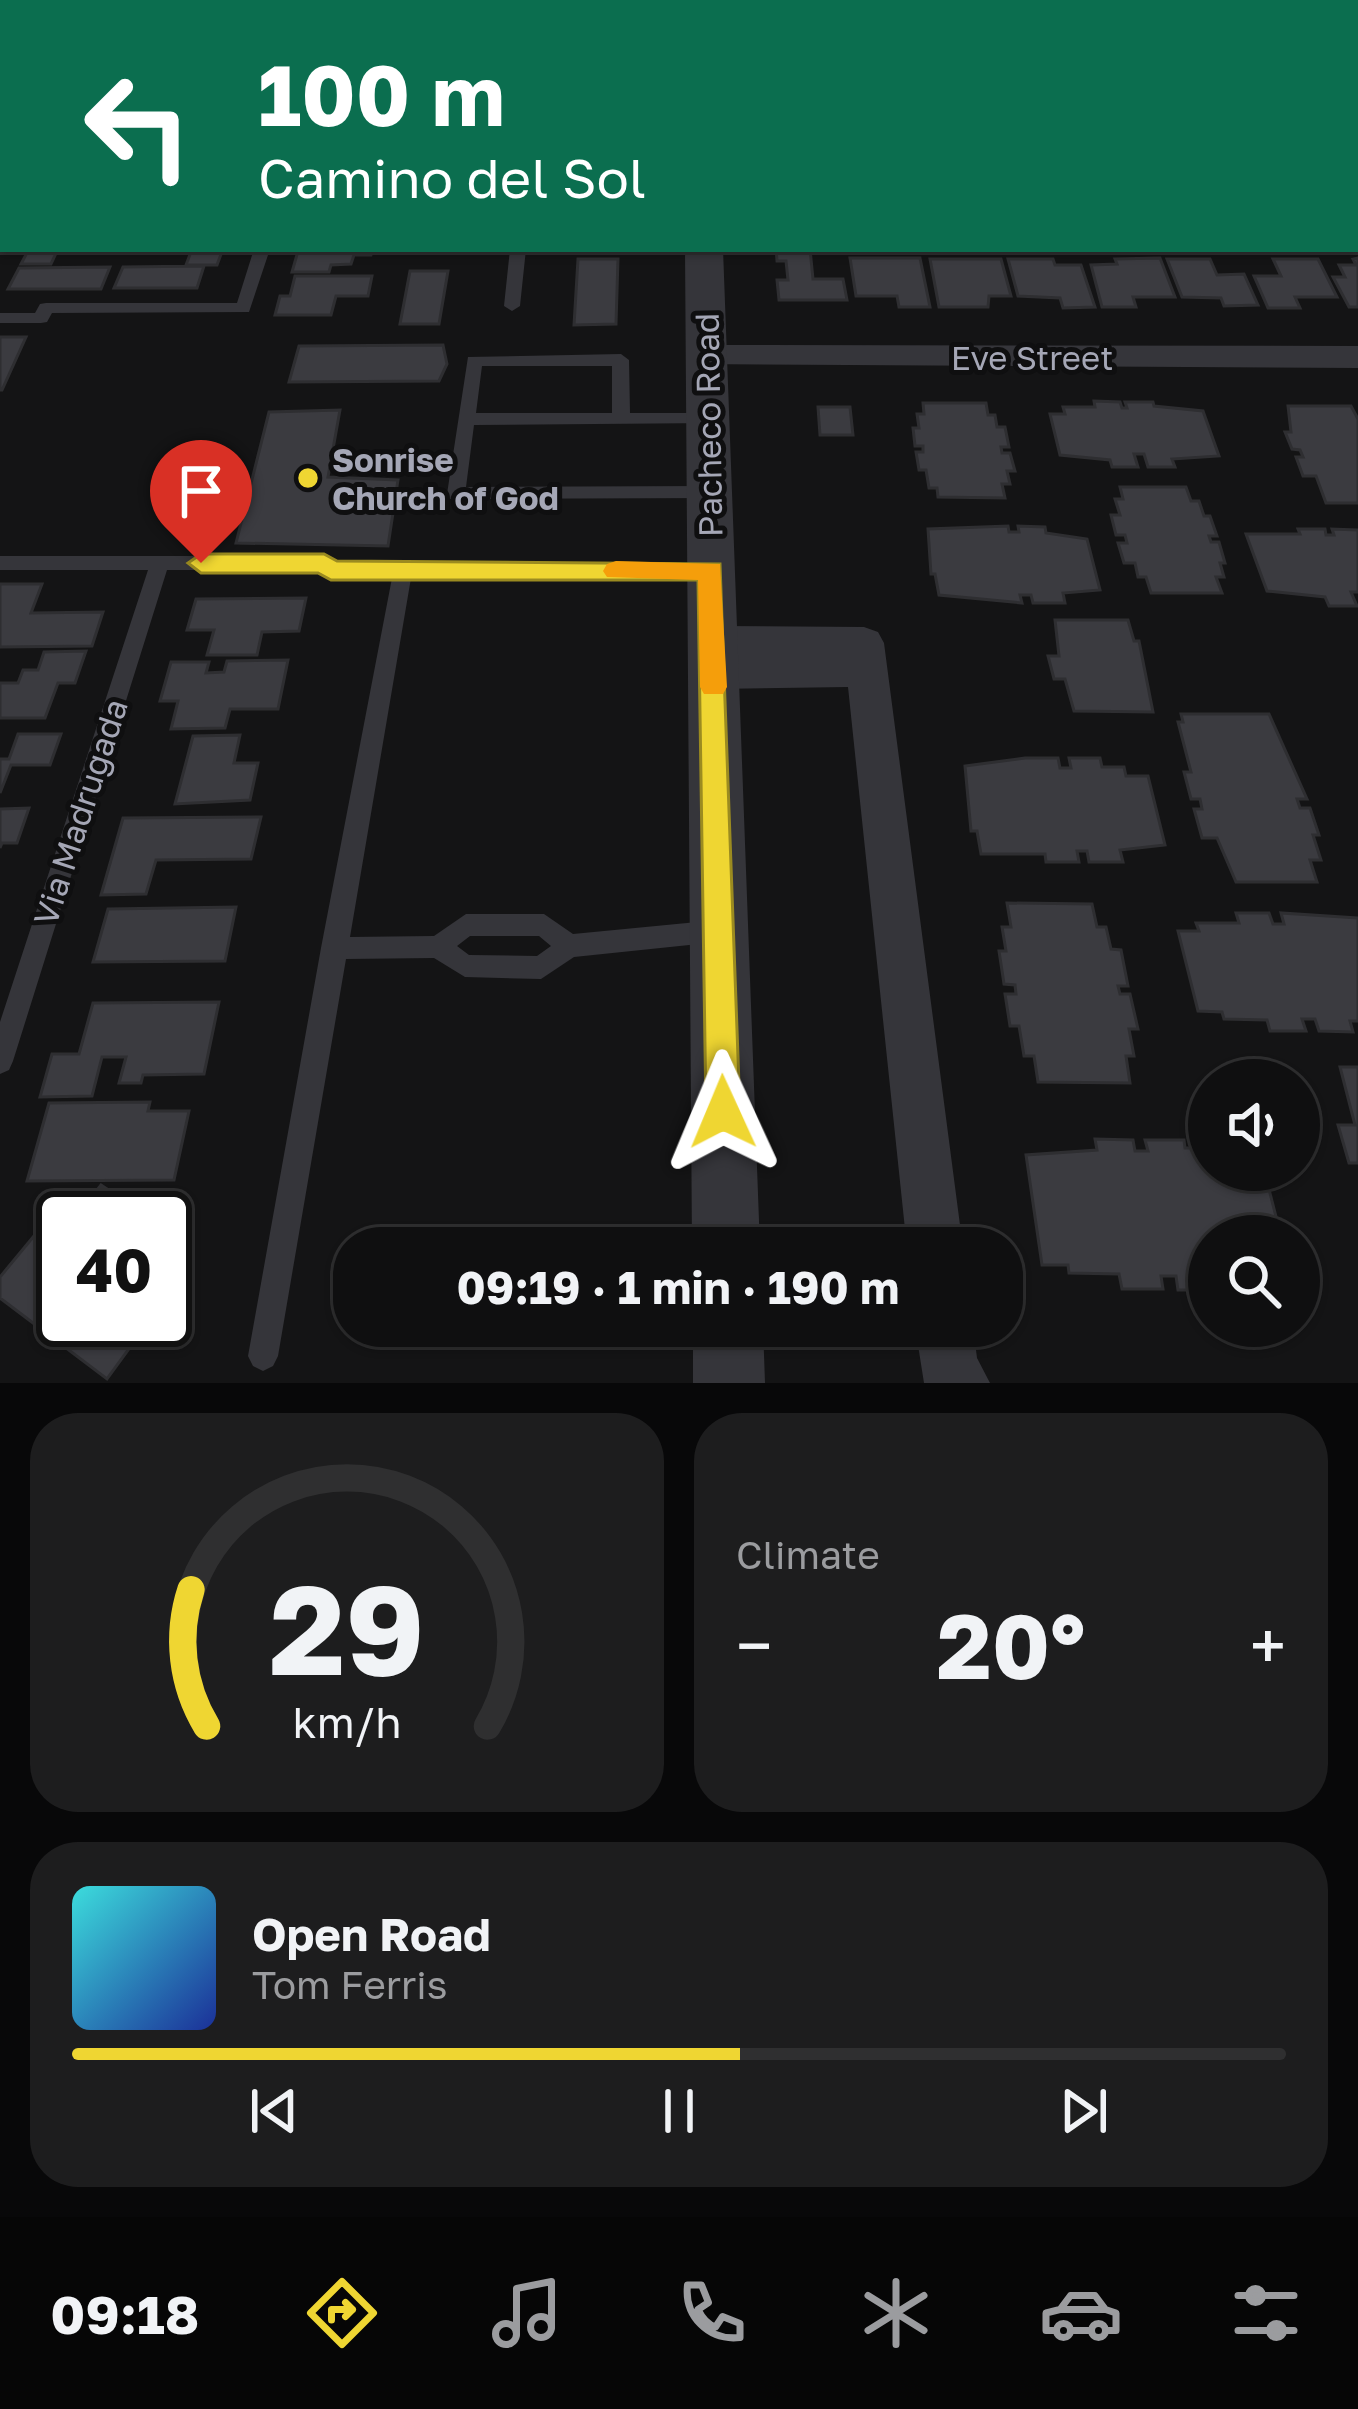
<!DOCTYPE html>
<html lang="en">
<head>
<meta charset="utf-8">
<style>
  :root { --surface:#0f0f10; --page:#1d1d1e; --text:#f1f3f6; --muted:#9b9c9f; --line:#2f2f30; --accent:#efd632 }
  body { margin:0; font-family:"Golos Text",sans-serif; background:var(--page); color:var(--text); height:100vh; display:flex; flex-direction:column; font-size:45px; white-space:nowrap }
  * { box-sizing:border-box; margin:0 }
  p { font-size:39px; color:var(--muted) }
  .icon { flex:none; width:66px; height:66px; fill:none; stroke:currentColor; stroke-width:2; stroke-linecap:round; stroke-linejoin:round }
  .map { position:relative; height:1383px; overflow:hidden }
  .panel { display:flex; flex-direction:column; gap:30px; padding:30px; background:#080809; flex:1 }
  .panel>* { flex:none }
  .hud { position:absolute; left:0px; top:0px; width:1359px; height:252px; box-shadow:0 3px 9px #0004,0 0 0 3px var(--line); background:#0b6e4f; color:#fff; overflow:hidden }
  .fabs { position:absolute; left:1188px; top:1059px; display:grid; gap:24px }
  .fabs a { display:grid; place-items:center; width:132px; height:132px; border-radius:50%; background:var(--surface); box-shadow:0 3px 9px #0004,0 0 0 3px var(--line); font-size:60px }
  .speed { position:absolute; left:36px; top:1191px; display:flex; gap:24px; font-size:60px; font-weight:700; text-align:center }
  .speed>* { display:grid; place-content:center; width:156px; height:156px; border-radius:50%; background:var(--surface); box-shadow:0 3px 9px #0004,0 0 0 3px var(--line); line-height:1 }
  .speed .limit { border:6px solid #111; border-radius:18px; background:#fff; color:#111 }
  .pin { position:absolute; display:grid; place-items:center; width:102px; height:102px; color:#fff; margin:-123px -51px; border-radius:50% 50% 50% 0; rotate:-45deg; box-shadow:0 0 12px #0007 }
  .pin .icon { rotate:45deg }
  .me { position:absolute; width:132px; margin:-66px; rotate:359deg; stroke-linejoin:round; filter:drop-shadow(0 0 9px #0008) }
  .turn { display:flex; align-items:center; gap:42px; height:252px; padding:0 60px; font-size:54px }
  .turn .icon { width:156px; height:156px; stroke-width:2.5 }
  .turn b { display:block; font-size:84px; line-height:102px }
  .big { font-size:90px; font-weight:700; line-height:1.1 }
  .panel .card { flex:1; display:flex; flex-direction:column; justify-content:center; gap:18px; min-width:0; padding:0 42px; border-radius:48px; background:var(--page) }
  .panel .dial { align-items:center; gap:0 }
  .dial svg { height:312px; overflow:visible; fill:none; stroke:var(--line); stroke-width:7; stroke-linecap:round; text-anchor:middle }
  .dial text { fill:var(--text); stroke:none }
  .song { display:flex; align-items:center; gap:36px }
  .cover { width:144px; height:144px; border-radius:18px; background:linear-gradient(135deg,hsl(180 70% 55%),hsl(230 70% 35%)) }
  .played { height:12px; border-radius:6px; background:linear-gradient(90deg,var(--accent) 55%,var(--line) 55%) }
  .keys { display:flex; justify-content:space-around; direction:ltr }
  .heat { display:flex; justify-content:space-between; align-items:center; font-size:66px; direction:ltr }
  .panel .tiles { flex:1; display:grid; gap:30px; grid-template-columns:1fr 1fr }
  .card:last-child { grid-column:span 2 }
  .trip { position:absolute; left:333px; top:1227px; width:690px; height:120px; border-radius:48px; background:var(--surface); box-shadow:0 3px 9px #0004,0 0 0 3px var(--line); font-weight:700; line-height:120px; text-align:center }
  .menu { display:flex; height:192px; justify-content:space-around; align-items:center; background:#060606; color:var(--muted) }
  .menu .icon { width:84px; height:84px }
  .menu .on { color:var(--accent) }
  .menu b { font-size:54px; color:var(--text) }
  .map>svg:first-child { display:block }
  .building { fill:#3b3b40; stroke:#2e2e31; stroke-width:3 }
  .lines { fill:none; stroke-linecap:round; stroke-linejoin:round }
  .service { fill:#35353a; fill-rule:evenodd }
  .minor { fill:#35353a; fill-rule:evenodd }
  .tertiary { fill:#35353a; fill-rule:evenodd }
  .route { fill:#efd632; stroke:#9b8b20; stroke-width:3 }
  .slow { fill:#f59e0b }
  .poi-dot { fill:#efd632; stroke:#0f0f10; stroke-width:4.5 }
  .labels { text-anchor:middle; dominant-baseline:central; stroke-width:10; stroke-linejoin:round; paint-order:stroke }
  .street-label { font-size:33px; fill:#a5a7b6; stroke:#0f0f10 }
  .poi-label { font-size:33px; font-weight:bold; fill:#a5a7b6; stroke:#0f0f10; text-anchor:start }
</style>
</head>
<body>
<div class="map">
<svg width="1358" height="1383" viewBox="0 0 1358 1383">
  <rect width="100%" height="100%" fill="#141415"/>
  <path class="building" d="M 29,249 L 58,249 L 51,264 L 21,264 Z
    M 192,249 L 223,249 L 217,265 L 186,265 Z
    M 310,249 L 373,249 L 371,255 L 354,255 L 351,264 L 331,265 L 329,272 L 292,272 L 298,251 Z
    M 776,249 L 810,249 L 813,279 L 843,279 L 847,300 L 779,300 L 777,280 L 788,280 L 786,261 L 777,261 Z
    M 850,258 L 920,258 L 930,307 L 899,307 L 897,296 L 856,296 Z
    M 1160,258 L 1175,297 L 1133,297 L 1136,307 L 1102,307 L 1091,265 L 1117,264 L 1115,259 Z
    M 1358,258 L 1358,307 L 1349,307 L 1333,277 L 1345,277 L 1339,265 L 1356,265 L 1353,259 Z
    M 578,259 L 618,259 L 616,324 L 574,325 Z
    M 930,259 L 1001,259 L 1011,296 L 989,296 L 988,307 L 939,307 Z
    M 1008,259 L 1053,259 L 1055,265 L 1081,265 L 1095,307 L 1063,308 L 1060,298 L 1018,296 Z
    M 1167,259 L 1210,259 L 1217,275 L 1244,274 L 1258,305 L 1224,306 L 1221,298 L 1182,297 Z
    M 1273,259 L 1318,259 L 1337,297 L 1295,297 L 1300,308 L 1268,308 L 1254,276 L 1281,276 Z
    M 204,266 L 197,288 L 114,288 L 123,267 Z
    M 110,267 L 101,289 L 8,289 L 19,268 Z
    M 410,271 L 448,271 L 439,324 L 400,324 Z
    M 295,276 L 372,276 L 368,296 L 336,296 L 331,315 L 275,315 L 280,296 L 290,296 Z
    M 0,337 L 26,337 L 2,390 L 0,390 Z
    M 443,345 L 447,364 L 439,381 L 289,382 L 299,346 Z
    M 1094,401 L 1120,402 L 1122,408 L 1127,408 L 1125,402 L 1153,402 L 1154,406 L 1203,411 L 1219,456 L 1172,459 L 1175,467 L 1148,467 L 1144,454 L 1134,454 L 1138,467 L 1112,467 L 1110,460 L 1060,455 L 1050,414 L 1065,414 L 1063,407 L 1095,407 Z
    M 923,403 L 986,403 L 988,415 L 995,415 L 997,427 L 1005,427 L 1009,447 L 1001,447 L 1002,453 L 1010,453 L 1015,471 L 1007,471 L 1010,484 L 1002,484 L 1005,498 L 938,497 L 937,488 L 929,488 L 926,470 L 919,470 L 916,452 L 923,452 L 923,446 L 915,446 L 913,428 L 919,428 L 917,414 L 924,414 Z
    M 1288,406 L 1351,406 L 1358,419 L 1358,503 L 1326,503 L 1316,476 L 1303,476 L 1296,457 L 1303,457 L 1300,450 L 1292,449 L 1285,432 L 1291,432 Z
    M 818,407 L 850,407 L 853,435 L 820,435 Z
    M 340,410 L 328,477 L 398,480 L 388,546 L 236,543 L 269,412 Z
    M 1120,487 L 1186,487 L 1191,501 L 1199,501 L 1204,516 L 1210,516 L 1217,536 L 1209,536 L 1211,542 L 1219,542 L 1225,563 L 1220,563 L 1224,577 L 1216,577 L 1222,593 L 1151,593 L 1146,577 L 1138,577 L 1135,563 L 1124,563 L 1118,543 L 1127,543 L 1125,535 L 1116,535 L 1111,515 L 1120,515 L 1115,499 L 1123,499 Z
    M 1008,526 L 1009,532 L 1019,532 L 1018,526 L 1045,527 L 1046,533 L 1087,539 L 1100,590 L 1063,593 L 1065,603 L 1033,603 L 1031,595 L 1020,595 L 1022,603 L 939,595 L 935,574 L 931,574 L 928,529 Z
    M 1298,529 L 1325,529 L 1326,535 L 1334,535 L 1332,529 L 1358,530 L 1358,592 L 1351,592 L 1357,606 L 1329,606 L 1325,597 L 1267,591 L 1246,534 L 1300,534 Z
    M 0,584 L 42,584 L 31,613 L 103,612 L 92,646 L 0,647 Z
    M 306,598 L 299,631 L 262,632 L 257,655 L 207,655 L 214,630 L 187,630 L 196,599 Z
    M 1055,620 L 1128,620 L 1134,641 L 1139,641 L 1153,712 L 1074,711 L 1065,679 L 1054,679 L 1048,656 L 1059,656 Z
    M 86,651 L 75,683 L 58,683 L 45,718 L 0,718 L 0,683 L 18,683 L 23,670 L 38,670 L 44,652 Z
    M 288,660 L 278,709 L 230,709 L 225,728 L 171,729 L 178,701 L 160,701 L 171,662 L 209,662 L 206,673 L 224,672 L 227,661 Z
    M 1181,714 L 1269,714 L 1307,799 L 1297,799 L 1300,808 L 1310,808 L 1319,835 L 1313,835 L 1321,860 L 1310,860 L 1317,882 L 1236,882 L 1217,838 L 1202,838 L 1194,809 L 1202,809 L 1200,799 L 1191,799 L 1184,772 L 1191,772 L 1178,722 L 1183,722 Z
    M 18,734 L 61,734 L 50,765 L 11,765 L 0,793 L 0,759 L 9,759 Z
    M 240,735 L 234,763 L 258,763 L 250,800 L 175,804 L 193,736 Z
    M 1025,758 L 1058,758 L 1060,768 L 1071,768 L 1069,758 L 1100,758 L 1102,767 L 1124,767 L 1126,776 L 1148,776 L 1165,845 L 1120,850 L 1123,862 L 1089,862 L 1087,851 L 1077,851 L 1079,862 L 1046,862 L 1045,854 L 981,854 L 977,831 L 971,831 L 965,766 Z
    M 29,808 L 17,843 L 2,843 L 0,848 L 0,809 Z
    M 261,817 L 251,859 L 156,860 L 146,894 L 101,895 L 123,818 Z
    M 1007,903 L 1092,904 L 1097,927 L 1106,927 L 1111,949 L 1121,950 L 1128,986 L 1118,986 L 1120,994 L 1130,994 L 1138,1029 L 1129,1029 L 1134,1056 L 1126,1056 L 1130,1083 L 1038,1082 L 1034,1056 L 1024,1056 L 1019,1026 L 1010,1026 L 1005,994 L 1016,994 L 1015,985 L 1004,984 L 999,951 L 1006,951 L 1002,927 L 1011,927 Z
    M 236,907 L 225,961 L 93,962 L 108,909 Z
    M 1236,913 L 1269,913 L 1273,924 L 1284,924 L 1281,913 L 1358,918 L 1358,1021 L 1350,1021 L 1353,1032 L 1319,1031 L 1315,1019 L 1302,1019 L 1306,1031 L 1270,1031 L 1267,1020 L 1224,1019 L 1222,1012 L 1198,1011 L 1178,931 L 1199,931 L 1196,923 L 1239,923 Z
    M 219,1002 L 204,1074 L 143,1075 L 141,1083 L 119,1083 L 126,1057 L 102,1057 L 92,1096 L 40,1097 L 52,1054 L 79,1054 L 93,1003 Z
    M 1340,1067 L 1358,1067 L 1358,1163 L 1349,1163 L 1338,1125 L 1355,1125 Z
    M 150,1102 L 148,1111 L 189,1111 L 174,1180 L 27,1181 L 49,1103 Z
    M 1095,1139 L 1133,1140 L 1135,1151 L 1148,1151 L 1145,1140 L 1184,1140 L 1185,1148 L 1209,1148 L 1209,1170 L 1264,1170 L 1281,1236 L 1209,1236 L 1209,1290 L 1178,1290 L 1176,1276 L 1161,1276 L 1163,1289 L 1122,1289 L 1119,1274 L 1069,1273 L 1068,1265 L 1042,1265 L 1026,1155 L 1097,1150 Z
    M 101,1185 L 146,1215 L 75,1218 Z
    M 43,1225 L 63,1239 L 63,1320 L 150,1320 L 107,1379 L 0,1298 L 0,1277 Z"/>
  <g class="lines">
    <path class="service" d="M 336,0 L 348,0 L 347,3 L 335,3 Z
      M 3,222 L 3,236 L 0,237 L 0,223 Z
      M 254,249 L 270,249 L 249,312 L 52,313 L 47,322 L 41,323 L 0,323 L 0,313 L 35,313 L 40,304 L 46,303 L 237,303 Z
      M 510,249 L 526,249 L 520,306 L 512,311 L 504,306 Z
      M 621,354 L 629,360 L 630,413 L 707,413 L 716,419 L 713,423 L 474,425 L 466,487 L 710,486 L 717,488 L 719,493 L 717,498 L 449,499 L 447,494 L 468,357 ZM 482,366 L 612,366 L 612,413 L 476,413 Z
      M 0,556 L 324,556 L 336,563 L 711,564 L 721,571 L 711,578 L 411,578 L 350,937 L 434,936 L 466,914 L 544,914 L 573,934 L 718,920 L 726,923 L 730,931 L 726,939 L 718,942 L 574,957 L 541,979 L 465,977 L 434,958 L 346,959 L 278,1356 L 273,1366 L 263,1371 L 253,1366 L 248,1356 L 321,948 L 392,578 L 331,577 L 319,570 L 167,570 L 13,1061 L 9,1070 L 0,1074 L 0,1022 L 148,570 L 0,570 ZM 470,936 L 539,936 L 551,946 L 537,956 L 469,955 L 457,946 Z"/>
    <path class="minor" d="M 706,345 L 1358,346 L 1358,368 L 694,364 L 689,356 L 694,348 Z
      M 713,626 L 864,627 L 878,632 L 884,643 L 963,1248 L 907,1248 L 848,687 L 713,689 L 698,684 L 692,672 L 698,660 L 709,657 L 699,653 L 693,642 L 699,631 Z
      M 915,1326 L 973,1326 L 977,1358 L 990,1383 L 924,1383 Z"/>
    <path class="tertiary" d="M 684,0 L 714,0 L 714,3 L 684,3 Z
      M 685,249 L 723,249 L 760,1248 L 692,1248 Z
      M 693,1326 L 763,1326 L 765,1383 L 693,1383 Z"/>
  </g>
  <path class="route" d="M 201,554 L 324,554 L 337,561 L 720,564 L 740,1112 L 735,1124 L 723,1129 L 711,1124 L 706,1112 L 698,580 L 331,580 L 318,573 L 201,573 L 188,563 Z"/>
  <path class="slow" d="M 616,561 L 720,564 L 727,687 L 723,694 L 704,694 L 700,687 L 698,580 L 607,577 L 603,571 L 607,564 Z"/>
  <circle class="poi-dot" cx="308" cy="478" r="12"/>
  <g class="labels">
    <g class="street-label">
      <text x="1032" y="357">Eve Street</text>
      <text transform="translate(708 425) rotate(-91)">Pacheco Road</text>
      <text transform="translate(80 812) rotate(-72)">Via Madrugada</text>
    </g>
    <g class="poi-label">
      <text x="332" y="459">Sonrise<tspan x="332" dy="38">Church of God</tspan></text>
    </g>
  </g>
</svg>
<div class="fabs">
<a><svg class="icon" aria-label="sound" viewBox="0 0 24 24"><path d="M4 9h4l5-4v14l-5-4H4zM17 9q2 3 0 6"/></svg></a>
<a><svg class="icon" aria-label="search" viewBox="0 0 24 24"><circle cx="10" cy="10" r="6"/><path d="M15 15l6 6"/></svg></a>
</div>
<div class="speed"><div class="limit">40</div></div>
<div class="pin" style="left:201px;top:563px;background:#d93025"><svg class="icon" aria-label="arrive" viewBox="0 0 24 24"><path d="M6 21V4h12l-3 4 3 4H6"/></svg></div>
<svg class="me" style="left:723px;top:1112px" viewBox="-20 -20 40 40"><path d="M0-17L14 15 0 8-14 15z" fill="#efd632" stroke="#fff" stroke-width="4"/></svg>
<div class="trip">09:19 · 1 min · 190 m</div>
<div class="hud">
<div class="turn"><svg class="icon" aria-label="left" viewBox="0 0 24 24"><path d="M17 20v-9H6M10 6l-5 5 5 5"/></svg><div><b>100 m</b>Camino del Sol</div></div>
</div>
</div>
<section class="panel">
<div class="tiles">
<div class="card dial"><svg viewBox="0 0 100 80">
<path d="M14 69A42 42 0 1 1 86 69"/>
<path d="M14 69A42 42 0 0 1 10 34" stroke="#efd632"/>
<text x="50" y="56" font-size="32" font-weight="700">29</text>
<text x="50" y="72" font-size="11">km/h</text>
</svg></div>
<div class="card"><p>Climate</p>
<div class="heat"><a>−</a><b class="big">20°</b><a>+</a></div>
</div>
<div class="card">
<div class="song"><i class="cover"></i><div><b>Open Road</b><p>Tom Ferris</p></div></div>
<div class="played"></div>
<div class="keys"><svg class="icon" aria-label="previous" viewBox="0 0 24 24"><path d="M18 5L8 12l10 7zM5 5v14"/></svg><svg class="icon" aria-label="pause" viewBox="0 0 24 24"><path d="M8 5v14M16 5v14"/></svg><svg class="icon" aria-label="next" viewBox="0 0 24 24"><path d="M6 5l10 7-10 7zM19 5v14"/></svg></div>
</div>
</div>
</section>
<nav class="menu">
<b>09:18</b>
<svg class="icon on" aria-label="directions" viewBox="0 0 24 24"><path d="M12 3l9 9-9 9-9-9zM9 14v-3h6M13 9l2 2-2 2"/></svg>
<svg class="icon" aria-label="music" viewBox="0 0 24 24"><path d="M9 18V5l10-2v13"/><circle cx="6" cy="18" r="3"/><circle cx="16" cy="16" r="3"/></svg>
<svg class="icon" aria-label="phone" viewBox="0 0 24 24"><path d="M5 4h4l2 5-3 2q2 4 5 5l2-3 5 2v4C11 20 4 13 5 4z"/></svg>
<svg class="icon" aria-label="climate" viewBox="0 0 24 24"><path d="M12 3v18M4 7l16 10M4 17L20 7"/></svg>
<svg class="icon" aria-label="car" viewBox="0 0 24 24"><path d="M5 17H2v-5l4-1 3-4h7l3 4 3 1v5h-3M9 17h6M6 11h13"/><circle cx="7" cy="17" r="2"/><circle cx="17" cy="17" r="2"/></svg>
<svg class="icon" aria-label="filters" viewBox="0 0 24 24"><path d="M4 7h16M4 17h16"/><circle cx="9" cy="7" r="2"/><circle cx="15" cy="17" r="2"/></svg>
</nav>
</body>
</html>
